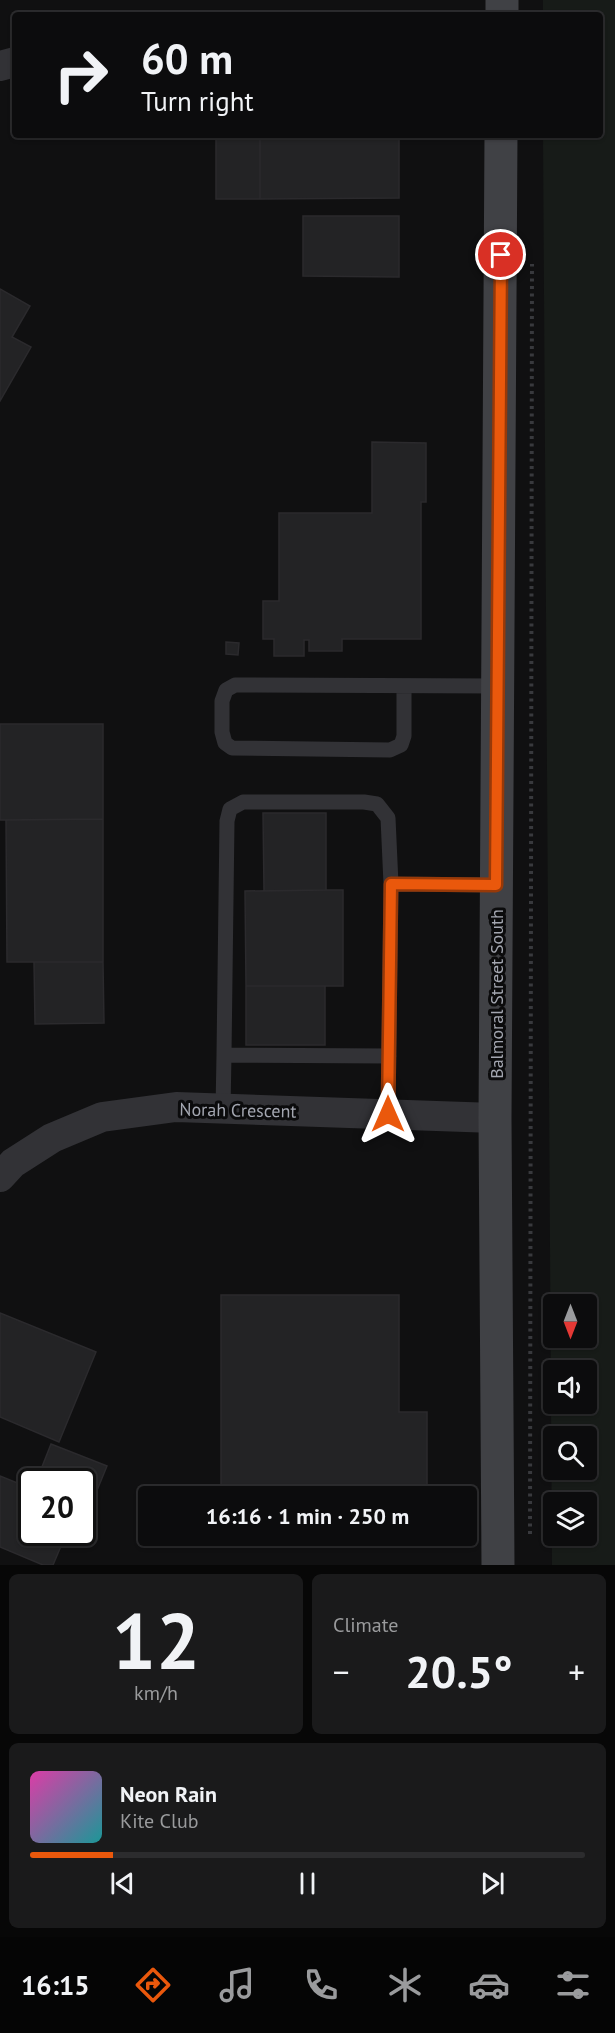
<!DOCTYPE html>
<html lang="en">
<head>
<meta charset="utf-8">
<style>
  :root { --surface:#0c0c0d; --page:#1a1a1b; --text:#f1f3f6; --muted:#9a9b9d; --line:#2c2c2e; --accent:#ea580c }
  body { margin:0; font-family:"PT Sans",sans-serif; background:var(--page); color:var(--text); height:100vh; display:flex; flex-direction:column; font-size:22px; white-space:nowrap }
  * { box-sizing:border-box; margin:0 }
  p { font-size:20px; color:var(--muted) }
  .icon { flex:none; width:33px; height:33px; fill:none; stroke:currentColor; stroke-width:2; stroke-linecap:round; stroke-linejoin:round }
  .map { position:relative; height:1565px; overflow:hidden }
  .panel { display:flex; flex-direction:column; gap:9px; padding:9px; background:#070707; flex:1 }
  .panel>* { flex:none }
  .hud { position:absolute; left:12px; top:12px; width:591px; height:126px; border-radius:6px; box-shadow:0 2px 4px #0004,0 0 0 2px var(--line); background:#0c0c0d; color:var(--text); overflow:hidden }
  .needle { width:39px; rotate:180deg }
  .buttons { position:absolute; left:543px; top:1294px; display:grid; gap:12px }
  .buttons a { display:grid; place-items:center; width:54px; height:54px; border-radius:6px; background:var(--surface); box-shadow:0 2px 4px #0004,0 0 0 2px var(--line); font-size:30px }
  .speed { position:absolute; left:18px; top:1468px; display:flex; gap:12px; font-size:30px; font-weight:700; text-align:center }
  .speed>* { display:grid; place-content:center; width:78px; height:78px; border-radius:50%; background:var(--surface); box-shadow:0 2px 4px #0004,0 0 0 2px var(--line); line-height:1 }
  .speed .limit { border:3px solid #111; border-radius:9px; background:#fff; color:#111 }
  .pin { position:absolute; display:grid; place-items:center; width:51px; height:51px; color:#fff; margin:-26px; border:3px solid #fff; border-radius:50%; box-shadow:0 2px 6px #0007 }
  .me { position:absolute; width:66px; margin:-33px; rotate:0deg; stroke-linejoin:round; filter:drop-shadow(0 0 4px #0008) }
  .turn { display:flex; align-items:center; gap:21px; height:126px; padding:0 30px; font-size:27px }
  .turn .icon { width:78px; height:78px; stroke-width:2.5 }
  .turn b { display:block; font-size:42px; line-height:51px }
  .big { font-size:45px; font-weight:700; line-height:1.1 }
  .panel .tile { flex:1; display:flex; flex-direction:column; justify-content:center; gap:9px; min-width:0; padding:0 21px; border-radius:9px; background:var(--page) }
  .panel .dial { align-items:center; gap:0 }
  .dial b { font-size:78px; line-height:1 }
  .song { display:flex; align-items:center; gap:18px }
  .cover { width:72px; height:72px; border-radius:9px; background:linear-gradient(135deg,hsl(320 70% 55%),hsl(180 70% 35%)) }
  .played { height:6px; border-radius:3px; background:linear-gradient(90deg,var(--accent) 15%,var(--line) 15%) }
  .keys { display:flex; justify-content:space-around; direction:ltr }
  .heat { display:flex; justify-content:space-between; align-items:center; font-size:33px; direction:ltr }
  .panel .tiles { flex:1; display:grid; gap:9px; grid-template-columns:1fr 1fr }
  .tile:last-child { grid-column:span 2 }
  .trip { position:absolute; left:138px; top:1486px; width:339px; height:60px; border-radius:6px; background:var(--surface); box-shadow:0 2px 4px #0004,0 0 0 2px var(--line); font-weight:700; line-height:60px; text-align:center }
  .tabs { display:flex; height:96px; justify-content:space-around; align-items:center; background:#050505; color:var(--muted) }
  .tabs .icon { width:42px; height:42px }
  .tabs .selected { color:var(--accent) }
  .tabs b { font-size:27px; color:var(--text) }
  .map>svg:first-child { display:block }
  .green { fill:#171b18; fill-rule:evenodd }
  .building { fill:#232325; stroke:#2b2a2d; stroke-width:1.5 }
  .lines { fill:none; stroke-linecap:round; stroke-linejoin:round }
  .path { stroke:#38393d; stroke-width:4; stroke-dasharray:3 4.5; stroke-linecap:butt }
  .service { stroke:#323236; stroke-width:15 }
  .minor { stroke:#323236; stroke-width:30 }
  .secondary { stroke:#404145; stroke-width:33 }
  .route-casing { stroke:#983908; stroke-width:15 }
  .route { stroke:#ea580c; stroke-width:10 }
  .labels { text-anchor:middle; dominant-baseline:central; stroke-width:6; stroke-linejoin:round; paint-order:stroke }
  .street-label { font-size:18px; fill:#a3a6b0; stroke:#0b0b0c }
</style>
</head>
<body>
<div class="map">
<svg width="615" height="1565" viewBox="0 0 615 1565">
  <rect width="100%" height="100%" fill="#101011"/>
  <path class="green" d="M 543,0 L 615,0 L 615,1565 L 552,1565 L 543,135 L 600,135 L 600,15 L 543,15 ZM 554,1305 L 586,1305 L 586,1338 L 554,1338 ZM 554,1371 L 586,1371 L 586,1404 L 554,1404 ZM 554,1437 L 586,1437 L 586,1470 L 554,1470 ZM 554,1503 L 586,1503 L 586,1536 L 554,1536 Z"/>
  <path class="building" d="M 216,135 L 260,135 L 260,199 L 216,199 Z
    M 260,135 L 381,135 L 381,138 L 260,138 Z
    M 260,138 L 399,138 L 399,198 L 260,199 Z
    M 303,216 L 399,216 L 399,277 L 303,276 Z
    M 0,289 L 30,306 L 12,337 L 31,347 L 0,401 Z
    M 372,442 L 426,443 L 426,502 L 421,502 L 421,639 L 342,639 L 342,651 L 309,651 L 309,640 L 304,640 L 304,656 L 274,656 L 274,639 L 263,639 L 263,601 L 279,601 L 279,513 L 372,513 Z
    M 226,642 L 239,643 L 238,655 L 226,654 Z
    M 0,724 L 103,724 L 103,819 L 0,820 Z
    M 263,813 L 326,813 L 326,890 L 264,891 Z
    M 103,819 L 103,962 L 7,962 L 6,820 Z
    M 326,890 L 343,890 L 343,986 L 246,986 L 245,891 Z
    M 34,962 L 103,962 L 104,1023 L 35,1024 Z
    M 246,986 L 325,986 L 325,1045 L 246,1045 Z
    M 221,1295 L 399,1295 L 399,1412 L 427,1412 L 427,1486 L 371,1486 L 371,1497 L 221,1497 Z
    M 0,1313 L 96,1352 L 59,1442 L 0,1417 Z
    M 51,1444 L 107,1466 L 82,1527 L 82,1482 L 36,1482 Z
    M 0,1476 L 32,1489 L 21,1521 L 32,1525 L 32,1533 L 50,1533 L 64,1539 L 53,1565 L 43,1565 L 0,1547 Z
    M 32,1492 L 32,1525 L 21,1521 Z
    M 50,1533 L 80,1533 L 75,1544 Z"/>
  <g class="lines">
    <path class="path" d="M 530,1534 L 532,264"/>
    <path class="service" d="M 404,686 L 404,736 L 401,745 L 390,750 L 232,748 L 225,743 L 222,732 L 222,701 L 226,690 L 235,685 L 498,686
      M 224,1055 L 227,821 L 230,809 L 243,802 L 364,802 L 377,804 L 388,818 L 391,884
      M 223,1109 L 224,1055 L 389,1056
      M 388,1114 L 391,884 L 496,885"/>
    <path class="minor" d="M 0,66 L 15,62
      M 0,1177 L 13,1163 L 52,1138 L 102,1117 L 176,1107 L 495,1118"/>
    <path class="secondary" d="M 502,15 L 502,0
      M 498,1565 L 495,1118 L 501,135"/>
  </g>
  <g class="lines">
    <g class="route-casing">
      <path id="route" d="M 388,1114 L 391,884 L 496,885 L 501,255"/>
    </g>
    <use href="#route" class="route"/>
  </g>
  <g class="labels">
    <g class="street-label">
      <text transform="translate(496 994) rotate(-90)">Balmoral Street South</text>
      <text transform="translate(238 1110) rotate(1)">Norah Crescent</text>
    </g>
  </g>
</svg>
<div class="buttons">
<a><svg class="needle" viewBox="-14 -14 28 28"><path d="M0-13l5 13h-10z" fill="#e53935"/><path d="M0 13l5-13h-10z" fill="#9a9b9d"/></svg></a>
<a><svg class="icon" aria-label="sound" viewBox="0 0 24 24"><path d="M4 9h4l5-4v14l-5-4H4zM17 9q2 3 0 6"/></svg></a>
<a><svg class="icon" aria-label="search" viewBox="0 0 24 24"><circle cx="10" cy="10" r="6"/><path d="M15 15l6 6"/></svg></a>
<a><svg class="icon" aria-label="layers" viewBox="0 0 24 24"><path d="M12 4l9 5-9 5-9-5zM3 14l9 5 9-5"/></svg></a>
</div>
<div class="speed"><div class="limit">20</div></div>
<div class="pin" style="left:501px;top:255px;background:#d93025"><svg class="icon" aria-label="arrive" viewBox="0 0 24 24"><path d="M6 21V4h12l-3 4 3 4H6"/></svg></div>
<svg class="me" style="left:388px;top:1114px" viewBox="-20 -20 40 40"><path d="M0-17L14 15 0 8-14 15z" fill="#ea580c" stroke="#fff" stroke-width="4"/></svg>
<div class="trip">16:16 · 1 min · 250 m</div>
<div class="hud">
<div class="turn"><svg class="icon" aria-label="right" viewBox="0 0 24 24"><path d="M7 20v-9h11M14 6l5 5-5 5"/></svg><div><b>60 m</b>Turn right</div></div>
</div>
</div>
<section class="panel">
<div class="tiles">
<div class="tile dial"><b>12</b><p>km/h</p></div>
<div class="tile"><p>Climate</p>
<div class="heat"><a>−</a><b class="big">20.5°</b><a>+</a></div>
</div>
<div class="tile">
<div class="song"><i class="cover"></i><div><b>Neon Rain</b><p>Kite Club</p></div></div>
<div class="played"></div>
<div class="keys"><svg class="icon" aria-label="previous" viewBox="0 0 24 24"><path d="M18 5L8 12l10 7zM5 5v14"/></svg><svg class="icon" aria-label="pause" viewBox="0 0 24 24"><path d="M8 5v14M16 5v14"/></svg><svg class="icon" aria-label="next" viewBox="0 0 24 24"><path d="M6 5l10 7-10 7zM19 5v14"/></svg></div>
</div>
</div>
</section>
<nav class="tabs">
<b>16:15</b>
<svg class="icon selected" aria-label="directions" viewBox="0 0 24 24"><path d="M12 3l9 9-9 9-9-9zM9 14v-3h6M13 9l2 2-2 2"/></svg>
<svg class="icon" aria-label="music" viewBox="0 0 24 24"><path d="M9 18V5l10-2v13"/><circle cx="6" cy="18" r="3"/><circle cx="16" cy="16" r="3"/></svg>
<svg class="icon" aria-label="phone" viewBox="0 0 24 24"><path d="M5 4h4l2 5-3 2q2 4 5 5l2-3 5 2v4C11 20 4 13 5 4z"/></svg>
<svg class="icon" aria-label="climate" viewBox="0 0 24 24"><path d="M12 3v18M4 7l16 10M4 17L20 7"/></svg>
<svg class="icon" aria-label="car" viewBox="0 0 24 24"><path d="M5 17H2v-5l4-1 3-4h7l3 4 3 1v5h-3M9 17h6M6 11h13"/><circle cx="7" cy="17" r="2"/><circle cx="17" cy="17" r="2"/></svg>
<svg class="icon" aria-label="filters" viewBox="0 0 24 24"><path d="M4 7h16M4 17h16"/><circle cx="9" cy="7" r="2"/><circle cx="15" cy="17" r="2"/></svg>
</nav>
</body>
</html>
